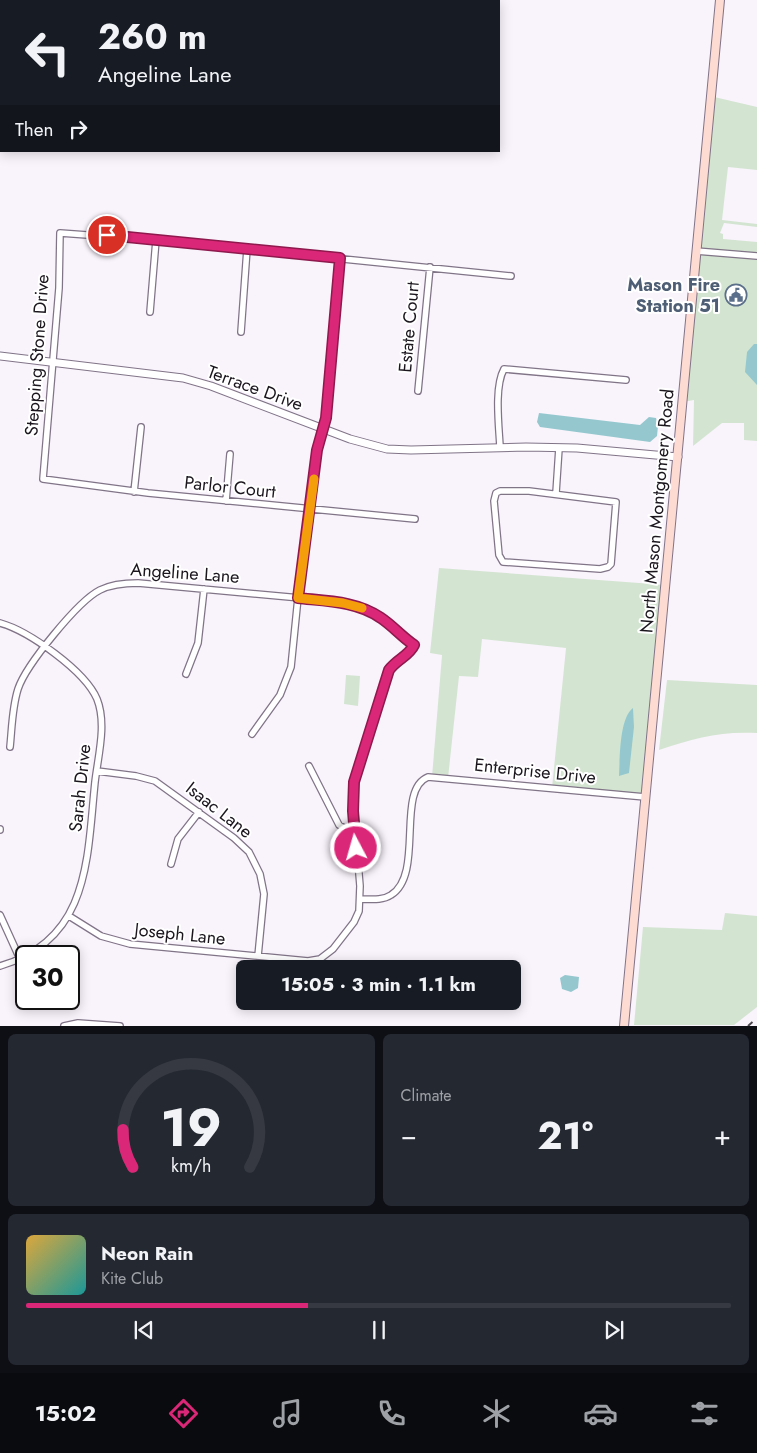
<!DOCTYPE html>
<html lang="en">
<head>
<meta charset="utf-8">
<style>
  :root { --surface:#171b24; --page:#242831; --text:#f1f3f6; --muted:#9ea1a6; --line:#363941; --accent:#db2777 }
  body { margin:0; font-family:Jost,sans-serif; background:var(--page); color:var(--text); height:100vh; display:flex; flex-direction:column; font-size:19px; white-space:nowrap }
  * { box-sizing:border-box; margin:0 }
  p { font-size:16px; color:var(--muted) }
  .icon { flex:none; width:28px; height:28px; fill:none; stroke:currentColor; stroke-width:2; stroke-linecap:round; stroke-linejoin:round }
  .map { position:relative; height:1026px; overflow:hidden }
  .sheet { display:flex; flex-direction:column; gap:8px; padding:8px; background:#0d0f14; flex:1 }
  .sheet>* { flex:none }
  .hud { position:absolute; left:0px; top:0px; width:500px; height:152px; box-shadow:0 2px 12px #0003; background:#171b24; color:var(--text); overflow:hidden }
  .speed { position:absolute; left:15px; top:945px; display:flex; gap:10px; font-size:25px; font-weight:700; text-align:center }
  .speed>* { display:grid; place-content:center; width:65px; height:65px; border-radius:50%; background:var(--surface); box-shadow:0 2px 12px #0003; line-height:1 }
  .speed .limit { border:2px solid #111; border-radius:8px; background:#fff; color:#111 }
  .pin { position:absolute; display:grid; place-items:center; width:42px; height:42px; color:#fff; margin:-21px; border:2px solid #fff; border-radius:50%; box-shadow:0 1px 5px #0007 }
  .me { position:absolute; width:55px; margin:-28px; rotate:354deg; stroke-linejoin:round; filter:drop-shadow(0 0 4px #0008) }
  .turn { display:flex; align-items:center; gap:18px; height:105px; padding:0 15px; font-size:22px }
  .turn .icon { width:65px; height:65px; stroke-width:2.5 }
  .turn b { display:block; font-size:35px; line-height:42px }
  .then { display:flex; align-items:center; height:48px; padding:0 15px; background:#0003; gap:10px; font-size:19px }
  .big { font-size:38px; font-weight:700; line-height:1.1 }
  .sheet .card { flex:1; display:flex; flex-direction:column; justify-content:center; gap:8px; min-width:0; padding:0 18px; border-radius:8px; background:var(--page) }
  .sheet .dial { align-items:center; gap:0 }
  .dial svg { height:130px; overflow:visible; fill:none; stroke:var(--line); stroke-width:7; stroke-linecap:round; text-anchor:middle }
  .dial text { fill:var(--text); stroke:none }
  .song { display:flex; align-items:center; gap:15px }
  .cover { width:60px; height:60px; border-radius:8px; background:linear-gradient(135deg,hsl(40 70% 55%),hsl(180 70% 35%)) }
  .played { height:5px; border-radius:2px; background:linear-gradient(90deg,var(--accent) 40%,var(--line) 40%) }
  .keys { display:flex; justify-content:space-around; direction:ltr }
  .heat { display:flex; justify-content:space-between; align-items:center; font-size:28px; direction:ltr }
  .sheet .tiles { flex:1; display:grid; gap:8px; grid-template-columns:1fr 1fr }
  .card:last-child { grid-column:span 2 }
  .trip { position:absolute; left:236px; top:960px; width:285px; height:50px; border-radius:8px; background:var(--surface); box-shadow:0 2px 12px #0003; font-weight:700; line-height:50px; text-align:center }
  .tabs { display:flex; height:80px; justify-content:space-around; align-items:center; background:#090b0e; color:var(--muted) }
  .tabs .icon { width:35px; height:35px }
  .tabs .selected { color:var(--accent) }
  .tabs b { font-size:22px; color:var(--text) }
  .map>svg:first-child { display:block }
  .green { fill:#d3e5d0 }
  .water { fill:#95c8ce }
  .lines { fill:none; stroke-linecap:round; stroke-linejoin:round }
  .minor-casing { stroke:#807487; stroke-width:8 }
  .tertiary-casing { stroke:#807487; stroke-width:9 }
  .secondary-casing { stroke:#807487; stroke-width:10 }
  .minor { stroke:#fff; stroke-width:5.5 }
  .tertiary { stroke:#fff; stroke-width:7 }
  .secondary { stroke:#fddad2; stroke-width:8 }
  .rail { stroke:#4c474f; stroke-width:2; stroke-dasharray:6 6; stroke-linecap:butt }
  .route-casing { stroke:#8e194d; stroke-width:12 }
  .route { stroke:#db2777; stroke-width:9 }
  .slow { stroke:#f59e0b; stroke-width:9 }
  .labels { text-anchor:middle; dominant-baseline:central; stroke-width:4; stroke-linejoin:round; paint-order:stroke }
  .service-label { font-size:18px; font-weight:bold; fill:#4e5e75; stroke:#fff; text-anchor:end }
  .street-label { font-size:18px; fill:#1b161e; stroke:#fff }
</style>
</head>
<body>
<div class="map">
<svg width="757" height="1026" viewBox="0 0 757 1026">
  <rect width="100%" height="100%" fill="#f9f3fc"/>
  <path class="green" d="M 710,96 L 757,107 L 757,170 L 728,167 L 722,220 L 757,224 L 757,227 L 724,223 L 720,233 L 723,234 L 723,239 L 757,242 L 757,441 L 744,440 L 744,423 L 722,423 L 693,446 L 694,400 L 682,402 Z
    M 439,568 L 666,585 L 645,797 L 552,788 L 566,648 L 482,639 L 478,677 L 459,676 L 448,778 L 432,777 L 442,655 L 430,653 Z
    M 346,675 L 360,676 L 358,706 L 344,704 Z
    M 667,680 L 757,685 L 757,733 C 720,731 694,738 659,750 Z
    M 725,913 L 757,916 L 757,1007 L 734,1025 L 634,1025 L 643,927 L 722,930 Z"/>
  <path class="water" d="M 754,344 L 757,344 L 757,385 L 745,372 L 747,352 Z
    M 539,413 L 640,425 L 649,417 L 656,418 L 658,426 L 657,436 L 650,442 L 540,427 L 537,422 Z
    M 633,708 L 634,727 L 629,773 L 619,776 C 620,760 619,718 633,708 Z
    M 565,975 L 579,977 L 578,988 L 571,992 L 562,989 L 560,978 Z"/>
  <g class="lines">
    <g class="minor-casing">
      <path id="minor" d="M 696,251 L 757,256
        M 150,312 L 156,240
        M 241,332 L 247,249
        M 418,391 L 430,267
        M 500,447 C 499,426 494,387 504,369 L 626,380
        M 500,491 L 529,491 L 616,502 L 611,564 L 608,567 L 600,569 L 503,562 L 499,555 L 494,501 L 496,493 Z
        M 134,492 L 141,427
        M 556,493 L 559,448
        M 226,501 L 230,454
        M 415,519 L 148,493 L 43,479 L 59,288 L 60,233 L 156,240 L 511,276
        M 0,623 C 29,631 85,671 97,699 C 107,724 98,756 95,782 C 87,859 90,940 0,966
        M 186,674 L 198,643 L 204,589
        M 252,734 L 280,695 L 291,667 L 302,558 L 311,510 L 317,450 L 326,418 L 339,258
        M 10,747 C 12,728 12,708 18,689 C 26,665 78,601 100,590 C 112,584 125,583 138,583 L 322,600 L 355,606 L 382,618 L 414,645 C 409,656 397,659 389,670 L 357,770 L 352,790 L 360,886 L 359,911 L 354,922 L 333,949 L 320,959 L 308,961 L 130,944 L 101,936 L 69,916
        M 309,766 L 339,825 L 344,828 L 354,829
        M 97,771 L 136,776 L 155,781 L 234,838 L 249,852 L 260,874 L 264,894 L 258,956
        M 0,830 L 0,829
        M 171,864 L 178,839 L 199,812
        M 360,899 C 370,899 382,901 391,895 C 425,874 395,790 428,777 L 645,797
        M 0,915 L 20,959
        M 64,1026 L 78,1023 L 120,1026"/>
    </g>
    <g class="tertiary-casing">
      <path id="tertiary" d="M 0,356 L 183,378 L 211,386 L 350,439 L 387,449 L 411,450 L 526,447 L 577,448 L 678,457"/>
    </g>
    <g class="secondary-casing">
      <path id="secondary" d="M 624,1026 L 720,0"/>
    </g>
    <use href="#minor" class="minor"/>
    <use href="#tertiary" class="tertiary"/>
    <use href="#secondary" class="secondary"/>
    <path class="rail" d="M 748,1026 L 757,1018"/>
  </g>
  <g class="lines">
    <g class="route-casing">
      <path id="route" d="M 107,235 L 340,258 L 326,418 L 317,450 L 298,598 C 326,601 357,601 381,618 C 393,626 402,637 414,645 C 409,656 397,659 389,670 L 354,782 L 353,811 L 356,848"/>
    </g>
    <use href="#route" class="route"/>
    <path class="slow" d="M 314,479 L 298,598 L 343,603 L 362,608"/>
  </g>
  <defs>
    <g id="civic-ring" transform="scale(1.125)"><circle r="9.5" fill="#fff" stroke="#5c6f8a" stroke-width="1.5"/><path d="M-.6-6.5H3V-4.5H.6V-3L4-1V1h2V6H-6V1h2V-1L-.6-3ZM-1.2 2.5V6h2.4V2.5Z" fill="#5c6f8a"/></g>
  </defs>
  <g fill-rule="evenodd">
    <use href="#civic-ring" x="736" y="295"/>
  </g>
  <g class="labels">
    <g class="service-label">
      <text x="720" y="285">Mason Fire<tspan x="720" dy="21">Station 51</tspan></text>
    </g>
    <g class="street-label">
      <text transform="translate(409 327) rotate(-85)">Estate Court</text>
      <text transform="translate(37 355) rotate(-86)">Stepping Stone Drive</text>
      <text transform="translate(255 388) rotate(20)">Terrace Drive</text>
      <text transform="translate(230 487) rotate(6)">Parlor Court</text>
      <text transform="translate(657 511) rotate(-85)">North Mason Montgomery Road</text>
      <text transform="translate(185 573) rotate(4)">Angeline Lane</text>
      <text transform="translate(535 771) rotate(6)">Enterprise Drive</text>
      <text transform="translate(80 788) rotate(-84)">Sarah Drive</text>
      <text transform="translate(219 810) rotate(38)">Isaac Lane</text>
      <text transform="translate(180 934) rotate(6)">Joseph Lane</text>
    </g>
  </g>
</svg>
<div class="speed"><div class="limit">30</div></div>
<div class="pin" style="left:107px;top:235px;background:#d93025"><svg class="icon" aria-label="arrive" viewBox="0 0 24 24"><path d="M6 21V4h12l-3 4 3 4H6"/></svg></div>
<svg class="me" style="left:356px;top:848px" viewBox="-20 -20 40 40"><circle r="17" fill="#db2777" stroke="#fff" stroke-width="3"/><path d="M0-11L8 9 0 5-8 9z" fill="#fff"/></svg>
<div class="trip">15:05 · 3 min · 1.1 km</div>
<div class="hud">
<div class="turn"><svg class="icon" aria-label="left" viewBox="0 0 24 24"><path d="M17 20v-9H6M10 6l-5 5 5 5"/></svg><div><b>260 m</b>Angeline Lane</div></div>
<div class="then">Then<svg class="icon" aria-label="right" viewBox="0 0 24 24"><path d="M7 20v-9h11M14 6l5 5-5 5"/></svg></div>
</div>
</div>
<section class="sheet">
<div class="tiles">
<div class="card dial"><svg viewBox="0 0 100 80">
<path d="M14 69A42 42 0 1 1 86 69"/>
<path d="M14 69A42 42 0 0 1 8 46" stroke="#db2777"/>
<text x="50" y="56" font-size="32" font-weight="700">19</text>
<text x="50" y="72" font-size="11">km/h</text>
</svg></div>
<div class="card"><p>Climate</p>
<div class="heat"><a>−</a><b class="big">21°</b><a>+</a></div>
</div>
<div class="card">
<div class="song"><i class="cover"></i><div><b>Neon Rain</b><p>Kite Club</p></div></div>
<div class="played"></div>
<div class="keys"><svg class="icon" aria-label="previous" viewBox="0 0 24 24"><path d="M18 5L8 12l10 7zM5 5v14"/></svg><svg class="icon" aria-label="pause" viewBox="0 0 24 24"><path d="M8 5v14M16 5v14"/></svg><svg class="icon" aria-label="next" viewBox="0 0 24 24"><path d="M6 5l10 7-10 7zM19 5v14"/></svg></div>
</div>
</div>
</section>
<nav class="tabs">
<b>15:02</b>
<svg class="icon selected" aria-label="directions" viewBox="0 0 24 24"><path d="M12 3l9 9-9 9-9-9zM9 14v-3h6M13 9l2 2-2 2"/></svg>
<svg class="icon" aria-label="music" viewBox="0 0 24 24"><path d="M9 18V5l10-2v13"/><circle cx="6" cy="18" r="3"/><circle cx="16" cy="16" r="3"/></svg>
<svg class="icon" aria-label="phone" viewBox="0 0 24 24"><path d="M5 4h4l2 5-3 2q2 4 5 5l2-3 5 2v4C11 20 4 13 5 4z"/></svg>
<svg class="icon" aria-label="climate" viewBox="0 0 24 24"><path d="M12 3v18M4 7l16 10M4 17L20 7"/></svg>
<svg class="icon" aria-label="car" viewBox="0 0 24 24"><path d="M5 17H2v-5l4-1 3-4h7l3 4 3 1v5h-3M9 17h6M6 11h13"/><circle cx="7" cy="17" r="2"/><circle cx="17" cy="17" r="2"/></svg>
<svg class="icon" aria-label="filters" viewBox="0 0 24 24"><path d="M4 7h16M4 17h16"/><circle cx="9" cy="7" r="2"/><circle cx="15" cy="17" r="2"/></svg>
</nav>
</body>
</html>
